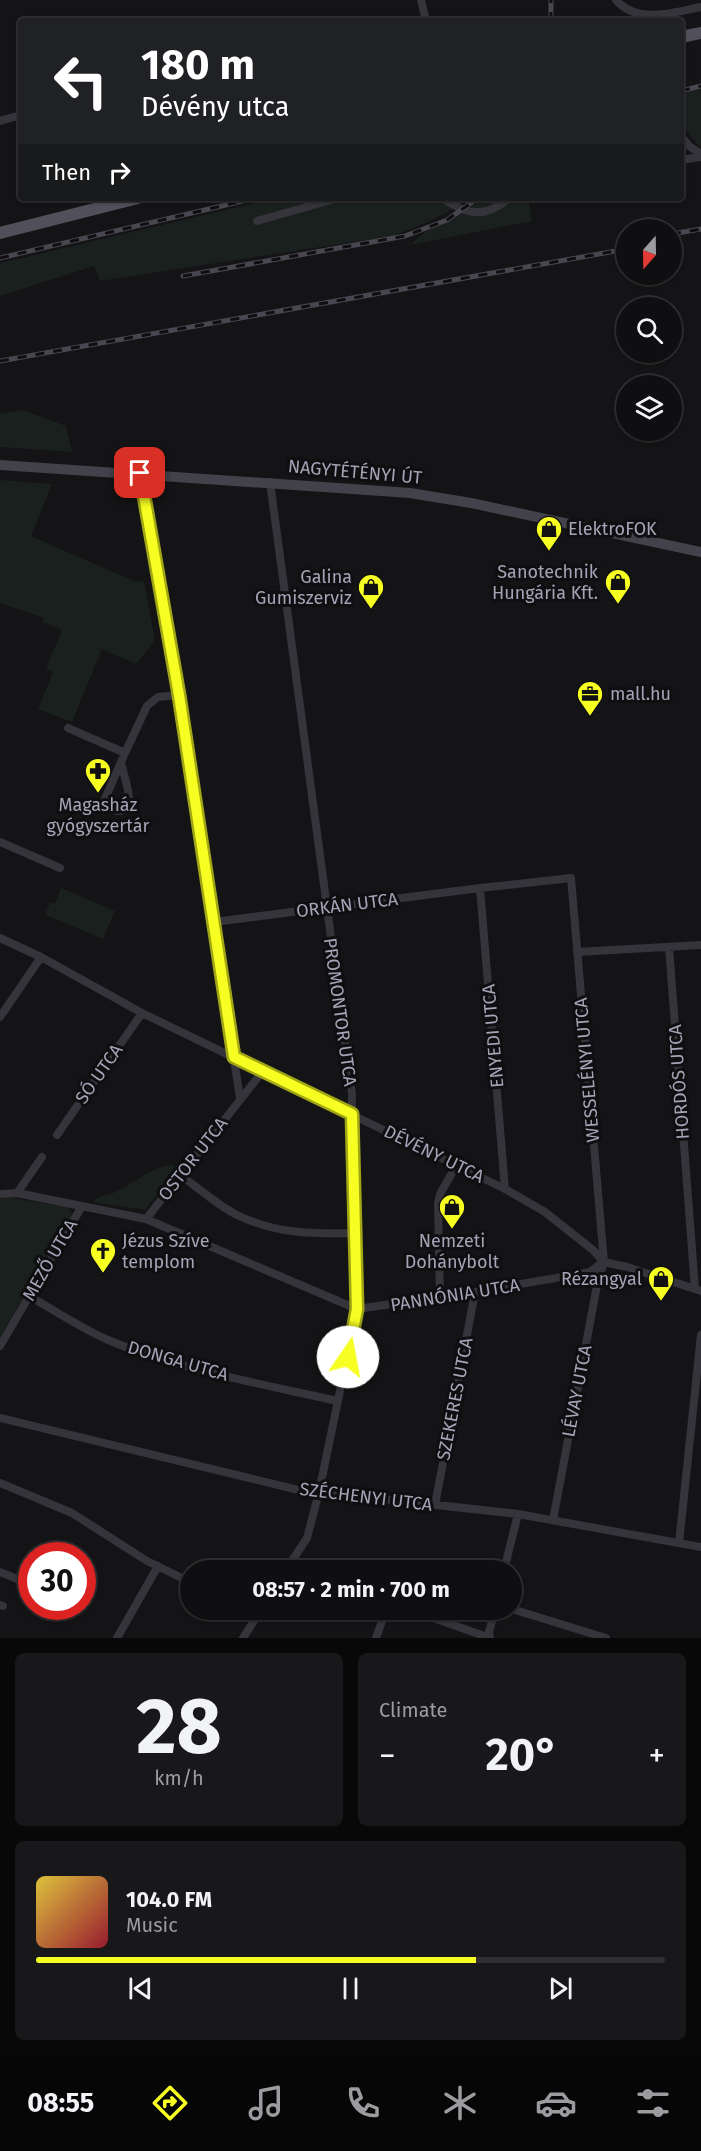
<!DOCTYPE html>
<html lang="en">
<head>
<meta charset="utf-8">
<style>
  :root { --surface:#0f0e10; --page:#181719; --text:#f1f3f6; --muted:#9b9c9f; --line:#2f2e30; --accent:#f7ff22 }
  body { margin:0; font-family:"Fira Sans",sans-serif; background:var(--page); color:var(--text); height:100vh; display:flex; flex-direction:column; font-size:22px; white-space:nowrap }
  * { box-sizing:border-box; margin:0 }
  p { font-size:20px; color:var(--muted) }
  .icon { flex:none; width:33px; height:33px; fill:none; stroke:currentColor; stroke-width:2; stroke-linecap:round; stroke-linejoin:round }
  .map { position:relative; height:1638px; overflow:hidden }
  .side { display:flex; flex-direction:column; gap:15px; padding:15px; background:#080809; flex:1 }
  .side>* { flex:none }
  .guide { position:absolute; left:18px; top:18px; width:666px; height:183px; border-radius:6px; box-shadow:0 2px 4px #0004,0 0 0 2px var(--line); background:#202124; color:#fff; overflow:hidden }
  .needle { width:39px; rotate:200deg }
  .controls { position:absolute; left:616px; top:219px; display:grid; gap:12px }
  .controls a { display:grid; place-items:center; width:66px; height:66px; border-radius:50%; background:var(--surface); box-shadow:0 2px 4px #0004,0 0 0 2px var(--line); font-size:30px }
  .speed { position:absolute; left:18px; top:1542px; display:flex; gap:12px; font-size:30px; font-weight:700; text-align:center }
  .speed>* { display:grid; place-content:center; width:78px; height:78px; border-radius:50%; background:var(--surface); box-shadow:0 2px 4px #0004,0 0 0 2px var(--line); line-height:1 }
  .speed .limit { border:9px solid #d22; background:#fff; color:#111 }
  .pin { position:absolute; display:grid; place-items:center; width:51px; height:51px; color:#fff; margin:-26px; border-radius:12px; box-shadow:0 3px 9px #0006 }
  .me { position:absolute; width:66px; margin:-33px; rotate:12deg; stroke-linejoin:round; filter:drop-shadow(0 0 4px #0008) }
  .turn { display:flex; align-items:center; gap:21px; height:126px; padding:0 24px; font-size:27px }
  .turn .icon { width:78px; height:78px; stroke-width:2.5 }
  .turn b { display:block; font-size:42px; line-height:51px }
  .then { display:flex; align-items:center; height:57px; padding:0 24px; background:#0003; gap:12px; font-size:22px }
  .big { font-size:45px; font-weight:700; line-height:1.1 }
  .side .widget { flex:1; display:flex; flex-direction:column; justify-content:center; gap:9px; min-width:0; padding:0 21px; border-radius:9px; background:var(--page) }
  .side .dial { align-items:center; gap:0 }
  .dial b { font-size:78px; line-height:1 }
  .song { display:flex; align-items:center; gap:18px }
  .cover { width:72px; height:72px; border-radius:9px; background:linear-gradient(135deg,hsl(50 70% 55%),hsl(350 70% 35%)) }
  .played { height:6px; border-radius:3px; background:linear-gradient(90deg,var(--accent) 70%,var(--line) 70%) }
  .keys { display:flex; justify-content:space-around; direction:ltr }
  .heat { display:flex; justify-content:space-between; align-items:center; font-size:33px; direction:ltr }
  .side .tiles { flex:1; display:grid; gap:15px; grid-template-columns:1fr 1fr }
  .widget:last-child { grid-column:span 2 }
  .trip { position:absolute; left:180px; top:1560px; width:342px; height:60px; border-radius:30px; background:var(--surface); box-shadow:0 2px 4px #0004,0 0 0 2px var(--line); font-weight:700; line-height:60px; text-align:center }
  .dock { display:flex; height:96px; justify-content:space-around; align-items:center; background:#060606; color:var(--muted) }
  .dock .icon { width:42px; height:42px }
  .dock .current { color:var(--accent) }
  .dock b { font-size:27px; color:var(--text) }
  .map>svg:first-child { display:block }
  .green { fill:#19201d }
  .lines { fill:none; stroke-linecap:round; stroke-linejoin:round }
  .minor { stroke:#35343b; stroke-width:8 }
  .secondary { stroke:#43424b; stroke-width:10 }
  .primary { stroke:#51505a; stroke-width:12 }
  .rail-casing { stroke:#484750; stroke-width:5 }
  .rail { stroke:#0f0e10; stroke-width:3; stroke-dasharray:9; stroke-linecap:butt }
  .route-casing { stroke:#a1a616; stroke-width:15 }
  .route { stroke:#f7ff22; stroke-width:10 }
  .labels { text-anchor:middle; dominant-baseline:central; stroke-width:6; stroke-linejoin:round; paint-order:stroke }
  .street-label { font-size:18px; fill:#a5a4b7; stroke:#0f0e10 }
  .poi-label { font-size:18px; fill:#a5a4b7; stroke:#0f0e10; text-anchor:start }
</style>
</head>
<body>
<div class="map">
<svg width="701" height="1638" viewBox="0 0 701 1638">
  <rect width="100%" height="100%" fill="#141315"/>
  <path class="green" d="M 701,89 L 701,148 L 681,124 L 681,94 Z
    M 276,198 L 471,198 C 446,214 420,227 392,236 L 100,281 L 94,266 L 0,296 L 0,263 Z
    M 482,198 L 528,198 L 532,221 L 411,245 C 429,223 462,219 482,198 Z
    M 23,410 L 66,426 L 72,452 L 0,447 L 0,414 Z
    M 0,480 L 52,484 L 31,536 L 136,582 L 144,581 L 155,641 L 136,664 L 102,649 L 72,722 L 38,709 L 53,672 L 46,668 L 62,630 L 42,622 L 44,618 L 0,603 Z
    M 61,888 L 115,911 L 103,939 L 45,915 L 50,902 L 55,904 Z
    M 172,1164 L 177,1169 L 145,1210 L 93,1202 C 99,1195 105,1196 113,1193 C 134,1184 149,1168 172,1164 Z
    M 8,1197 L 67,1207 L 70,1209 L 72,1215 L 0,1337 L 0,1199 Z"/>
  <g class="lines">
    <path class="minor" d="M 421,0 L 426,21
      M 616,0 C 638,25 674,12 701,7
      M 0,121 L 21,115
      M 681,136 L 689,146 L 701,154
      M 681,160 L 701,157
      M 442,198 C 467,215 485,219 509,198
      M 257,221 L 338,198
      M 140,473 L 179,695 L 240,1099
      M 270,482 L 352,1094 L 351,1133 L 357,1309 L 319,1492 L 307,1538 L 286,1570
      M 68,728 L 125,753 L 147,706 L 158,697 L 179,695
      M 121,763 C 126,784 143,824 105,807 L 104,801 L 125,753
      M 0,842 L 60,868
      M 214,922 L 480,888
      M 0,938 L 41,957 L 142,1013 L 505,1189 L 545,1212 L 593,1250 L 604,1262 L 627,1267 L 701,1291
      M 669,947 L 695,1289
      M 577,952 L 701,945
      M 0,1017 L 41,957
      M 57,1135 L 142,1013
      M 180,1175 C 199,1188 217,1205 237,1215 C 276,1234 313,1234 355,1233
      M 505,1189 L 480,888 L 571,878 L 604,1262 L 598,1280 L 553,1520
      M 17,1193 L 42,1157
      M 0,1194 L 17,1193 L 146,1219 L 357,1309 L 475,1292 L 590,1272 L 603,1262
      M 146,1219 L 263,1071
      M 29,1296 C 54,1310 79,1327 106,1339 C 175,1369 263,1384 337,1401
      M 440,1298 L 438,1204 L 440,1194 L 457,1164
      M 0,1346 L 82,1206
      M 0,1418 L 311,1493 L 319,1492 L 518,1514 L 701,1547
      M 0,1483 L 72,1513 L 147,1561 L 190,1582
      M 435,1505 L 475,1292
      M 679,1543 L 701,1335
      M 504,1570 L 518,1514
      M 0,1572 L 32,1585
      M 0,1605 L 3,1606
      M 512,1609 L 606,1638
      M 249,1610 L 258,1614
      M 411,1610 L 490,1638
      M 117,1638 L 158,1566
      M 243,1638 L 261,1610
      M 376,1638 L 386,1610
      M 490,1638 L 489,1632 L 495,1610"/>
    <path class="secondary" d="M 0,465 L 410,493 L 471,503 L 701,552"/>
    <path class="primary" d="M 681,37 L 701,33
      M 0,233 L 138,198"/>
    <g class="rail-casing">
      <path id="rail" d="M 551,21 L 551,0
        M 681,91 L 701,86
        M 672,234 L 701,229
        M 0,258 L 256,198
        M 183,276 L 405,236 L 447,220 L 478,198
        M 0,361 L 627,249"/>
    </g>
    <use href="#rail" class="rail"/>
  </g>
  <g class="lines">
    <g class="route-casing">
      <path id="route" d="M 140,473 L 179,695 L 234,1057 L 352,1114 L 357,1309 L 348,1357"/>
    </g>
    <use href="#route" class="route"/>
  </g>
  <defs>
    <g id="shop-pin" transform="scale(1.35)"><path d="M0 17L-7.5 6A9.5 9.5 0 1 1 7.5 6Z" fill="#f7ff22" stroke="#0f0e10"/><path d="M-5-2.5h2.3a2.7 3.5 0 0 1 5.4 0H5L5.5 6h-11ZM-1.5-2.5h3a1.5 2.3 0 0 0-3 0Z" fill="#111"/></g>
    <g id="office-pin" transform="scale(1.35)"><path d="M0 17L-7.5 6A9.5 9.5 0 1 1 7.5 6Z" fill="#f7ff22" stroke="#0f0e10"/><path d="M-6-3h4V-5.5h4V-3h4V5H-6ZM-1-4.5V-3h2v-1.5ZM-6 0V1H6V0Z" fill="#111"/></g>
    <g id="pharmacy-pin" transform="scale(1.35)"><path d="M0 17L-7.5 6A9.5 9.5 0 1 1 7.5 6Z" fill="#f7ff22" stroke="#0f0e10"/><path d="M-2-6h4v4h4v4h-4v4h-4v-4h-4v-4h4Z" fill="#111"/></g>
    <g id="church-pin" transform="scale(1.35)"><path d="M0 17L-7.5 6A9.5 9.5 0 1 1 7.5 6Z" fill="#f7ff22" stroke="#0f0e10"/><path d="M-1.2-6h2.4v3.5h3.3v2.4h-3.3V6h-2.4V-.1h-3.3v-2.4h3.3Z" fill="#111"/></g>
  </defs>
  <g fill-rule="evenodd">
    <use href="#shop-pin" x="549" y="529"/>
    <use href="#shop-pin" x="618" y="582"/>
    <use href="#shop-pin" x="371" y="587"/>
    <use href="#office-pin" x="590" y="694"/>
    <use href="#pharmacy-pin" x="98" y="771"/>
    <use href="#shop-pin" x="452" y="1207"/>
    <use href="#church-pin" x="103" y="1251"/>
    <use href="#shop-pin" x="661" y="1279"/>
  </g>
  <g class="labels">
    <g class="street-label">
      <text transform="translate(355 472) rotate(5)">NAGYTÉTÉNYI ÚT</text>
      <text transform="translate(347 905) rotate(-7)">ORKÁN UTCA</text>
      <text transform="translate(340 1012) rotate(82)">PROMONTOR UTCA</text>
      <text transform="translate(493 1036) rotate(-95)">ENYEDI UTCA</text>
      <text transform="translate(587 1070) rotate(-95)">WESSELÉNYI UTCA</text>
      <text transform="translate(99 1074) rotate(-55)">SÓ UTCA</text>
      <text transform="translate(679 1082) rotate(-94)">HORDÓS UTCA</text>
      <text transform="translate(434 1154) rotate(26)">DÉVÉNY UTCA</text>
      <text transform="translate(193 1159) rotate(-52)">OSTOR UTCA</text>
      <text transform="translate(50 1260) rotate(-60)">MEZŐ UTCA</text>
      <text transform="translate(455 1295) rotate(-9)">PANNÓNIA UTCA</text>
      <text transform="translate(178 1361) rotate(16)">DONGA UTCA</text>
      <text transform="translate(577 1391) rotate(-79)">LÉVAY UTCA</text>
      <text transform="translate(455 1399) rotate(-79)">SZEKERES UTCA</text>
      <text transform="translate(366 1497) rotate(7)">SZÉCHENYI UTCA</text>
    </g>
    <g class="poi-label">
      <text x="568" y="529">ElektroFOK</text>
      <text x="598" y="572" text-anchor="end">Sanotechnik<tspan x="598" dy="21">Hungária Kft.</tspan></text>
      <text x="352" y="577" text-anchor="end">Galina<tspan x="352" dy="21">Gumiszerviz</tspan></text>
      <text x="610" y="694">mall.hu</text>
      <text x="98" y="805" text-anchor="middle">Magasház<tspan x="98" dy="21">gyógyszertár</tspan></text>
      <text x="122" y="1241">Jézus Szíve<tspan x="122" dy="21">templom</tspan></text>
      <text x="452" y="1241" text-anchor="middle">Nemzeti<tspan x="452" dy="21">Dohánybolt</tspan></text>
      <text x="642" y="1279" text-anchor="end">Rézangyal</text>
    </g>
  </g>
</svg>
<div class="controls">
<a><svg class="needle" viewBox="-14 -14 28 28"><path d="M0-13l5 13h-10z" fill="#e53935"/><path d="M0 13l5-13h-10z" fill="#9b9c9f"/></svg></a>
<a><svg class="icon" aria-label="search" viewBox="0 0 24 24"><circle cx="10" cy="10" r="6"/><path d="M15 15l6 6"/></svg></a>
<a><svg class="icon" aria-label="layers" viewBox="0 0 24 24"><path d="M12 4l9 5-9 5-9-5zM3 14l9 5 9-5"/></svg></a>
</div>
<div class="speed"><div class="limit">30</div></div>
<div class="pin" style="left:140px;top:473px;background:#d93025"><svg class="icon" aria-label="arrive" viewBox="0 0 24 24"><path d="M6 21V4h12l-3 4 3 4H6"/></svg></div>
<svg class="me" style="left:348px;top:1357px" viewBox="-20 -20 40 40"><circle r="19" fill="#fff"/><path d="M0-13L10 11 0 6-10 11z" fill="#f7ff22"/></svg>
<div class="trip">08:57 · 2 min · 700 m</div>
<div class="guide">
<div class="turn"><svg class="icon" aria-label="left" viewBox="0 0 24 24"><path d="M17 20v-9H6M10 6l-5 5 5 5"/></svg><div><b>180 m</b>Dévény utca</div></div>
<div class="then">Then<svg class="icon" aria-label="right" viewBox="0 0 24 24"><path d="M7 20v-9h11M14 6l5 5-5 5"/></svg></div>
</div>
</div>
<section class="side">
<div class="tiles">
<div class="widget dial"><b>28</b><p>km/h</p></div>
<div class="widget"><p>Climate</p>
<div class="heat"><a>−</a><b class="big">20°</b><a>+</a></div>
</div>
<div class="widget">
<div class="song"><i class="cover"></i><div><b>104.0 FM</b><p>Music</p></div></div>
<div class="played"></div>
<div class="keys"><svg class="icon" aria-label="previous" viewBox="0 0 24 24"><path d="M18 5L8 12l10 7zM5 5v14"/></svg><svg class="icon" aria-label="pause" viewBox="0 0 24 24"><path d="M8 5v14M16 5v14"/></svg><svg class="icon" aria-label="next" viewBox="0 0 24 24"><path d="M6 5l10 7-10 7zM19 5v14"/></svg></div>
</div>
</div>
</section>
<nav class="dock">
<b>08:55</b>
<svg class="icon current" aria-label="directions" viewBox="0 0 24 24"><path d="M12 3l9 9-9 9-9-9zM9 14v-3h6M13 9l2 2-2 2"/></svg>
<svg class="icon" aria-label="music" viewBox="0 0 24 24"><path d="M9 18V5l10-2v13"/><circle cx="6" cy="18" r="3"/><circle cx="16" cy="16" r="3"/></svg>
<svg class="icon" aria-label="phone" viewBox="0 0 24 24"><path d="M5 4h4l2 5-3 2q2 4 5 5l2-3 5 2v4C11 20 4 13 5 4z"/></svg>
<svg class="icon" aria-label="climate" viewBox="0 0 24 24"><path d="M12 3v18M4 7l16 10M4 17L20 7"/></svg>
<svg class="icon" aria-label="car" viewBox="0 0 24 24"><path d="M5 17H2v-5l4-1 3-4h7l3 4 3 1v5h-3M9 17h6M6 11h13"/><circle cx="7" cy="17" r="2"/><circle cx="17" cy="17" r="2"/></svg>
<svg class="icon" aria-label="filters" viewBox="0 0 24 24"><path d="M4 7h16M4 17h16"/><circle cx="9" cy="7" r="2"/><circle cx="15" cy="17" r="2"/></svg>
</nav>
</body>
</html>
